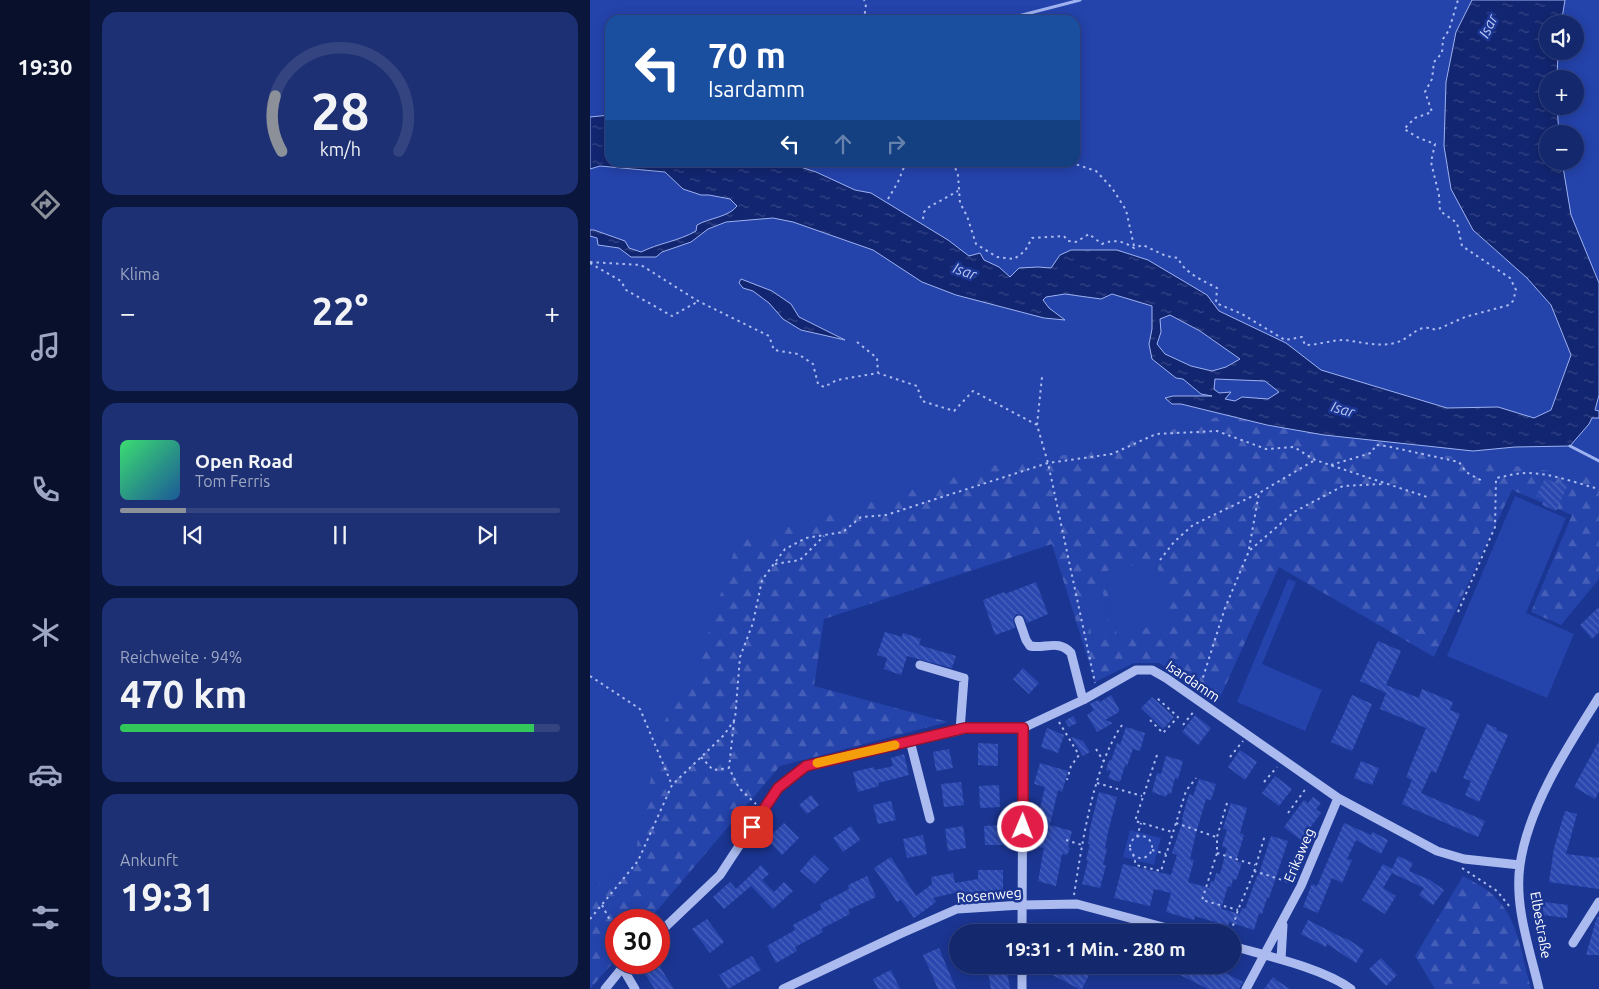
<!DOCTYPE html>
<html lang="de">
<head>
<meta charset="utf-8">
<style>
  :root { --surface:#14286e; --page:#1d3073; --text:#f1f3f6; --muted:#9da6c2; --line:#334481; --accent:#8c9099 }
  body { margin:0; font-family:Ubuntu,sans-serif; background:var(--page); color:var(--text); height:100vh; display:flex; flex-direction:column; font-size:19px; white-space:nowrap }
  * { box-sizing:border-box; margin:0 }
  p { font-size:16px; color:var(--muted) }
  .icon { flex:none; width:28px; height:28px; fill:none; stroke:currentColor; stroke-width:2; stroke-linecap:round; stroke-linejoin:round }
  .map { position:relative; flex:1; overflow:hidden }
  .details { display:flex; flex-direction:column; gap:12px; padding:12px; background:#0b163c; width:500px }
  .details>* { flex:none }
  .top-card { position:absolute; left:15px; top:15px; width:475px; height:152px; border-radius:15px; box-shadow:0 2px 12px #0003,0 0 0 1px var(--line); background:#1a4fa0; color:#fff; overflow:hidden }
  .controls { position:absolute; left:949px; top:15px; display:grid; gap:10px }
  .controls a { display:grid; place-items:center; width:45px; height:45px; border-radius:50%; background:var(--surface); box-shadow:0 2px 12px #0003,0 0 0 1px var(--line); font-size:25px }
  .speed { position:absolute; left:15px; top:909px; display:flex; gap:10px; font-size:25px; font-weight:700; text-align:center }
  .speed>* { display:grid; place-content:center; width:65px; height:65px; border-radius:50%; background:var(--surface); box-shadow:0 2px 12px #0003,0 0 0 1px var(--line); line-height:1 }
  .speed .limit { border:8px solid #d22; background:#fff; color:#111 }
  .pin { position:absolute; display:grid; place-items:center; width:42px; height:42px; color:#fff; margin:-21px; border-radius:10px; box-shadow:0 2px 8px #0006 }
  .me { position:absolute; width:55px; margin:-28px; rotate:1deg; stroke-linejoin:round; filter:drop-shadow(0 0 4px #0008) }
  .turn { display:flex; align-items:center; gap:18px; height:105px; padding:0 20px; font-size:22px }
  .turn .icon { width:65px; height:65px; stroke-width:2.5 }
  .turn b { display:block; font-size:35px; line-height:42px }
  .lanes { display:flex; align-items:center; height:48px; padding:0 20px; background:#0003; justify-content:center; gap:25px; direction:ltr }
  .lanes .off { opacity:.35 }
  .big { font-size:38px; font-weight:600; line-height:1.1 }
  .details .card { flex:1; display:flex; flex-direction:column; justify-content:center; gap:8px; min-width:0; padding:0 18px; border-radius:15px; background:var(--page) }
  .details .dial { align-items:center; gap:0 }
  .dial svg { height:130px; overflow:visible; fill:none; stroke:var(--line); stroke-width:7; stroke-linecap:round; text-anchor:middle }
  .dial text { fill:var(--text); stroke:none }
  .song { display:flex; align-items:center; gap:15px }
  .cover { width:60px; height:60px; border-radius:8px; background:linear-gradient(135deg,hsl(140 70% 55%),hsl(210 70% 35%)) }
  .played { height:5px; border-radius:2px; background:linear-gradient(90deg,var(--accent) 15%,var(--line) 15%) }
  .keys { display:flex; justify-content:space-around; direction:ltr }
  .heat { display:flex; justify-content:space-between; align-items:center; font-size:28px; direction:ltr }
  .charge { height:8px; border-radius:4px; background:linear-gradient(90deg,#34c759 94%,var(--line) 0) }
  .trip { position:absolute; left:359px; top:924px; width:292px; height:50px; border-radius:25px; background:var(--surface); box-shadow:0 2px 12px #0003,0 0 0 1px var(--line); font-weight:600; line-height:50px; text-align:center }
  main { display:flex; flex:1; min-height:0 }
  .tabs { display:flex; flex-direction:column; width:90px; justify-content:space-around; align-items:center; background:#08102c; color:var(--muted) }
  .tabs .icon { width:35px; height:35px }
  .tabs .on { color:var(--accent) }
  .tabs b { font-size:22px; color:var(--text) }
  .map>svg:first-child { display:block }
  .forest { fill:url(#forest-firs) }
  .park { fill:#2443ab; fill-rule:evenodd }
  .water { fill:url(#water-ripples); stroke:#9eb2f1; fill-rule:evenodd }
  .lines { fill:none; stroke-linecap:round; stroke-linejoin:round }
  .stream { stroke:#9eb2f1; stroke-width:3 }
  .building { fill:url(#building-back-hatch) }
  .path { stroke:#abbbef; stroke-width:2; stroke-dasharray:2.5 4; stroke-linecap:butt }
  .minor { stroke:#abbbef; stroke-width:9 }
  .route-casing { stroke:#92132f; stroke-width:12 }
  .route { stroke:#e11d48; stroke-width:9 }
  .slow { stroke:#f59e0b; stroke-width:9 }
  .labels { text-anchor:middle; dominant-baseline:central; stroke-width:5; stroke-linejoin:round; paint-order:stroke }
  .street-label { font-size:14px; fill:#fff; stroke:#1b3592 }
  .water-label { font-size:15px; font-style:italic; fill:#b7c6f6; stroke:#1b3592 }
</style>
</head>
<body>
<main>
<nav class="tabs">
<b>19:30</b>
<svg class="icon on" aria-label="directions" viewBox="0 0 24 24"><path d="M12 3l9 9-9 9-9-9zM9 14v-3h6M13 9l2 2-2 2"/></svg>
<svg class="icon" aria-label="music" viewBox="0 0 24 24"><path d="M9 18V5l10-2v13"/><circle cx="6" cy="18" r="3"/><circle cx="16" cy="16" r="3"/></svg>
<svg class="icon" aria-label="phone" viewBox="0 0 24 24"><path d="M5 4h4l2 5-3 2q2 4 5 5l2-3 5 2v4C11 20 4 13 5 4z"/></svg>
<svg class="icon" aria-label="climate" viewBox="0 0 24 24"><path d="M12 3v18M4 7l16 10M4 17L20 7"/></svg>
<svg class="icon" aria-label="car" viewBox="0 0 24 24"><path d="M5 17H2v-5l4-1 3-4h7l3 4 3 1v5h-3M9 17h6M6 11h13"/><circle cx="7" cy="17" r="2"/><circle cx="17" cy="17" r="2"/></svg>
<svg class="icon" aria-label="filters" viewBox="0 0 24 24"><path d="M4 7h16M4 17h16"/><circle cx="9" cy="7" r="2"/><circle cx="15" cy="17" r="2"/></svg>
</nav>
<section class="details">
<div class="card dial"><svg viewBox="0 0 100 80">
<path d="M14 69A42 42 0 1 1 86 69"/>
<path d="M14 69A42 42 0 0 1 10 35" stroke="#8c9099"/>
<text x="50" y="56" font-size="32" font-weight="700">28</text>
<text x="50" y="72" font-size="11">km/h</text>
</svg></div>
<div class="card"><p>Klima</p>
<div class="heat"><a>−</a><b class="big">22°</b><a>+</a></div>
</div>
<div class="card">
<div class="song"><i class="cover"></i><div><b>Open Road</b><p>Tom Ferris</p></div></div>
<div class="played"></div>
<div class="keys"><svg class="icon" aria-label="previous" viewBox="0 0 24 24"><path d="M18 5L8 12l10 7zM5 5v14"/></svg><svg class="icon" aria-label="pause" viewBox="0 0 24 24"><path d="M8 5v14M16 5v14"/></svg><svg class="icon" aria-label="next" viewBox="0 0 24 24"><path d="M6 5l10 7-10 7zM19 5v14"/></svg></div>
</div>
<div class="card"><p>Reichweite · 94%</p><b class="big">470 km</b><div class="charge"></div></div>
<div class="card"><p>Ankunft</p><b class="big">19:31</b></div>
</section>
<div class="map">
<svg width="1009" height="989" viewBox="0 0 1009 989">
  <defs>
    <pattern id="forest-firs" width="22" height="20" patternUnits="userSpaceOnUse" patternTransform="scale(1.25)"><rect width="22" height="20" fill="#2443ab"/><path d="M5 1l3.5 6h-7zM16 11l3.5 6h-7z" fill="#455fb8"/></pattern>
    <pattern id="water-ripples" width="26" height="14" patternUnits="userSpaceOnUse" patternTransform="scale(1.25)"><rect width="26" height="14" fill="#122570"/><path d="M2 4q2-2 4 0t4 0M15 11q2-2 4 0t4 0" fill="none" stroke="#364685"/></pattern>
    <pattern id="building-back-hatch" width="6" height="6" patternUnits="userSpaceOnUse" patternTransform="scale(1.25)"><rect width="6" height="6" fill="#2a48b0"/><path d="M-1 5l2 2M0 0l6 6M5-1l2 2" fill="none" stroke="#4a63bc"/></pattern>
  </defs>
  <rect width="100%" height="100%" fill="#1b3592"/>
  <path class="forest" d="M 0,244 L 591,404 L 677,425 L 734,435 L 1009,418 L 1009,579 L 971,625 L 941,612 L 982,515 L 922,490 L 844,657 L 689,567 L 628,702 L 569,663 L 544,663 L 505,682 L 462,544 L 234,619 L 224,686 L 358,722 L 190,766 L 59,920 L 26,920 L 26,959 L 0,989 Z
    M 873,876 C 884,882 898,889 906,898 C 929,921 932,958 941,989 L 845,989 L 825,956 Z"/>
  <path class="park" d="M 0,0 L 1009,0 L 1009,480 L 994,476 L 864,457 L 645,412 L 510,450 L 409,464 L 147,542 L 107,670 L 72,725 L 43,863 L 0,889 ZM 20,20 L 485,20 L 485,162 L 20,162 ZM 958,24 L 985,24 L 985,51 L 958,51 ZM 958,79 L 985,79 L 985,106 L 958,106 ZM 958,134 L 985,134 L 985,161 L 958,161 Z
    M 925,496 L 976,518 L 936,613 L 984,634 L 957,698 L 857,656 Z
    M 566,560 L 580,622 L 527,635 L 513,572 Z
    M 698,579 L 706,582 L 672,664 L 732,690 L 715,731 L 647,702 Z
    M 511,583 L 522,638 L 503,642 L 492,587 Z
    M 540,830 L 571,838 L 564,865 L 533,857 Z"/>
  <path class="water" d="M 882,0 L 975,0 L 971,24 L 958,24 L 958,51 L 968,51 L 967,79 L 958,79 L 958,106 L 967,106 L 969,134 L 958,134 L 958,161 L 972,161 L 981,215 L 1009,283 L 1009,395 L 1005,410 L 1009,411 L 1009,418 L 1002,418 L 999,424 L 980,446 L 925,447 L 883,451 L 734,435 L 677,425 L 591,404 L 582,404 L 575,398 L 583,396 L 622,396 L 611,394 L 593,379 L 586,378 L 562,359 L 559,344 L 562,329 L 562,306 L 522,294 L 511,299 L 475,294 L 456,297 L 453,300 L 459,308 L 475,320 L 454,318 L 366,295 L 332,282 L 283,250 L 203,222 L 183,218 L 136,222 L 118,229 L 101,242 L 72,252 L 66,257 L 41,257 L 29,248 L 8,245 L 7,238 L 0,236 L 0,230 L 4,230 L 35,241 L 39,248 L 51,252 C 69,243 89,241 106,231 L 107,225 C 119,218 139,217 147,206 L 140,199 L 119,195 L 111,195 L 93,189 L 75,172 L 10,166 L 0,169 L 0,117 L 20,115 L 20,162 L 201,164 L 226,172 L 265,190 L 281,193 L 358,240 L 379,256 L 390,253 L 394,260 L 409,267 L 420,277 L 429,268 L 448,267 L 461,268 L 470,255 L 481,250 L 527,250 L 558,260 L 617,295 L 629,311 L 696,343 L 731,370 L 857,408 L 908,407 L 944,418 L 961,410 L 981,355 L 961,305 L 937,278 L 883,230 L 861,189 L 854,146 L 856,82 L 866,32 ZM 580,315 L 610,331 L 650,359 L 636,367 L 622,371 L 601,366 L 575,354 L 567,344 L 571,332 L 570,319 ZM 625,379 L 675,381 L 689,392 L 678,399 L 652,397 L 645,401 L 635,399 L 641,392 L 629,393 L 624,389 Z
    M 151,279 L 182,291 L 201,304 L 209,317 L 255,340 L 211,330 L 193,319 L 179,303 L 163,291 L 153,288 L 149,283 Z"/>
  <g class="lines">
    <path class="stream" d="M 413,20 L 490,0
      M 980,446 L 1009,461"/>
  </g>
  <path class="building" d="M 955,478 L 967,484 L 969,481 L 978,485 L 966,511 L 952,505 L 954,500 L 946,496 Z
    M 446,582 L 458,614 L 437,623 L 433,615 L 426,614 L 423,619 L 425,628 L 405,635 L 393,600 L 414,592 L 415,594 Z
    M 1009,607 L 1009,632 L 1002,639 L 990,625 Z
    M 295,632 L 312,637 L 313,633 L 331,639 L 329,645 L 366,656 L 362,668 L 317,656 L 311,675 L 294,669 L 297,658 L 287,655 Z
    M 788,641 L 811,651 L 796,685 L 829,698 L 832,689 L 863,702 L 860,710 L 870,714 L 846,773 L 841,771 L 831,793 L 895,821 L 888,837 L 812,804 L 822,780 L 816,777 L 836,728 L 790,709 L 796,693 L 770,681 Z
    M 433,668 L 449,683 L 439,694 L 423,679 Z
    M 521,695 L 529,709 L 529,712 L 515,720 L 523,723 L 507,732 L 497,715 L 504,710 L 500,704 L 508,700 L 510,702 Z
    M 762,695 L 782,704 L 762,751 L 741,742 Z
    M 562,697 L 584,717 L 573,729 L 551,708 Z
    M 605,715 L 621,728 L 608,745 L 592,732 Z
    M 483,716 L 487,723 L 479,727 L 475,721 Z
    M 897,724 L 907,728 L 906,730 L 918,735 L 889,802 L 875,795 L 881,781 L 873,778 Z
    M 536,727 L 555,733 L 550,751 L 543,749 L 537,766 L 535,765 L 530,782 L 518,778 L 521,771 L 516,770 L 519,760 L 521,761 L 527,743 L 530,745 Z
    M 457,728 L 474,735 L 468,753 L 451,747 Z
    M 481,737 L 493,741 L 500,752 L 493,756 Z
    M 1009,741 L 1009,791 L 1005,799 L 984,787 Z
    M 388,743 L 408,744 L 408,766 L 388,765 Z
    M 359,749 L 363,768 L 346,771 L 343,752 Z
    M 650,750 L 667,762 L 655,780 L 638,767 Z
    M 314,754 L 319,775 L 288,783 L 289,786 L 268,792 L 263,772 L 284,767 L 285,770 L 303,766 L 301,758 Z
    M 576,756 L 593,761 L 588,779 L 585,778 L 581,794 L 578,793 L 576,797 L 562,792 L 567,773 L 571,774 Z
    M 771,761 L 789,768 L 782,785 L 764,778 Z
    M 450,763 L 478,771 L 472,792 L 468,790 L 460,825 L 482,831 L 478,847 L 480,848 L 477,855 L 472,854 L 466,886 L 448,881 L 454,848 L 449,847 L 454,831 L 445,829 L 455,787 L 444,784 Z
    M 685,776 L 702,789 L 689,806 L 672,793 Z
    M 609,779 L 626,784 L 621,800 L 616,799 L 606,833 L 600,859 L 604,860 L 598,882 L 619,888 L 621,881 L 624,882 L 626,873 L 630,874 L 637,848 L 632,846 L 637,830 L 633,828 L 641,803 L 657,808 L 650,833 L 654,835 L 646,861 L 652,863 L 646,880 L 643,879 L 641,887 L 638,886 L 631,909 L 650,914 L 652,908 L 655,909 L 667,876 L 668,877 L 681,836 L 698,841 L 679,898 L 677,898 L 672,914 L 669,913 L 664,930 L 639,922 L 638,926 L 605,916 L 604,920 L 576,912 L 581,893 L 564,889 L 560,906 L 524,898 L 533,864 L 581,875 L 587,855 L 582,853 L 593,820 L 592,819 L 599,794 L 603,796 Z
    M 371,782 L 374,805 L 354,807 L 351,784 Z
    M 409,785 L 410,807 L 390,808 L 389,786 Z
    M 509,792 L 527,797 L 518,832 L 515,848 L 517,849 L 513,865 L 516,865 L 510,888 L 492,884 L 498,861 L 496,860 L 500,844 L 498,844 L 500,828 Z
    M 221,795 L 229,805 L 217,814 L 209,805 Z
    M 723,797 L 731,803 L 726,809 L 731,813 L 711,840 L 694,827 L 714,800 L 718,803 Z
    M 301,801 L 306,820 L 288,824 L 283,805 Z
    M 975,811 L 987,814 L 976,854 L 1009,858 L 1009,889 L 959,882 L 964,848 Z
    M 194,823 L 209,838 L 192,855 L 177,839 Z
    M 754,823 L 781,835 L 783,832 L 798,840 L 791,854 L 766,840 L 757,859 L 762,860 L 752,883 L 742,878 L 728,913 L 713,907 L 722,884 L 727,886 Z
    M 413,825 L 413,845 L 395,845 L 394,826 Z
    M 261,826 L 270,840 L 253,852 L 243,838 Z
    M 373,826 L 376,848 L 358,851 L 355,829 Z
    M 333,835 L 337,854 L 317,858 L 313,839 Z
    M 224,855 L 239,869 L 225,884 L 210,871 Z
    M 808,856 L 823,863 L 819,871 L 840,880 L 854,890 L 843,905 L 829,895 L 834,888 L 802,873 L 793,888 L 806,896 L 795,914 L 772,900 L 793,864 L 802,869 Z
    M 301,857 L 326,896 L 342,884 L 341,877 L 363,873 L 365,883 L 388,879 L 388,870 L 413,870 L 413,891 L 385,891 L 386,894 L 368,897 L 368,892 L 343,898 L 346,902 L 324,918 L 311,900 L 307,902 L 284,868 Z
    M 171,865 L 179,874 L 172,880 L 184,892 L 194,882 L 203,891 L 183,909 L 161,886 L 134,909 L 123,897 L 140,882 L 146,889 Z
    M 277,876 L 286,897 L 258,910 L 260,914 L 231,929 L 233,932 L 205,947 L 207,951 L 186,963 L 177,946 L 205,930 L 203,925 L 232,909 L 230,904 L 259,889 L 258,885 Z
    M 954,902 L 978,905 L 977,918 L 952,915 Z
    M 1007,917 L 1009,917 L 1009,955 L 996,955 Z
    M 117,919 L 134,942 L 120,953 L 102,929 Z
    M 718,920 L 755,939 L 756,938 L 774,950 L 766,963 L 737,944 L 736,947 L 711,934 Z
    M 349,948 L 366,989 L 348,989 L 339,968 L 333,955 Z
    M 162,956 L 171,970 L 138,989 L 129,975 Z
    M 791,958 L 807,975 L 796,986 L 779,969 Z
    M 67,962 L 78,980 L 84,989 L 65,989 L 53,971 Z
    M 397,965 L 416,965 L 420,989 L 401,989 Z
    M 458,965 L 486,965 L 500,973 L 492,989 L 489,989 L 455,971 Z
    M 585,965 L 619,965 L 653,982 L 649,989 L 618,989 L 582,971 Z
    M 301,970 L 310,989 L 288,989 L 283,979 Z
    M 683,977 L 686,980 L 700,989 L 674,989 Z"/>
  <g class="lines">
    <path class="path" d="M 274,20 L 276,4 L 274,0
      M 363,162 L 368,175 L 370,203 L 377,216 L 386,244 L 407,257 L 424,259 L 435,251 L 442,238 L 474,236 L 478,241 L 486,242 L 499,234 L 512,244 C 524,239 533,241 544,248 L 553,245 L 576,256 L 588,258 C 594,273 614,281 627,288 L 626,303 L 652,314 L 695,340 L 712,337 L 715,345 C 729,345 741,340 754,340 C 771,342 788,347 805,343 C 823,338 827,322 846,330 L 875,317 L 919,305 L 923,301 L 926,290 L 920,278 L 872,246 L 867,223 L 850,211 L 849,195 L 841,162 L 845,144 L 829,138 L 814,129 L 825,118 L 842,112 L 835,92 L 842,79 L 844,62 L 852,53 L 853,39 L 859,30 L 868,0
      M 448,162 L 485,164 L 506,171 L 522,188 L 536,210 L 544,246
      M 298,199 L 308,182 L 316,162
      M 333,219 L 334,212 L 339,207 L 368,191
      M 0,262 L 51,265 L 108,301 L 179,336 L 184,350 L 208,354 L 223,364 L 228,384 L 234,387 L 247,380 L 288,373 L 327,386 L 332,401 L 364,411 L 383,391 L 447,425 L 458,463 L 505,683
      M 0,263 L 31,281 L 36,290 L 82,316 L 107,302
      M 267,342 L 287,358 L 288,373
      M 447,425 L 452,377
      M 741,465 L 781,453 L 786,445 L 796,446 L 869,462 L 876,472 L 894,482
      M 659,549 L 669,493
      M 570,560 L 584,542 L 603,525 L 669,493 L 725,460
      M 185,564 L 210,560 L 234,536
      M 868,612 L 905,527 L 906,478 C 917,476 926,473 937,473 C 961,473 986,483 1009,489
      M 0,676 L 50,709 L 82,785
      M 609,690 L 635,608 L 659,551 L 704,512 L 753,486 L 792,484
      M 560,720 L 573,733 L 588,717 L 567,698
      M 144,721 L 139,768 L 149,788 L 166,804
      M 469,722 L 489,755 L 481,766 L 477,780
      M 593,725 L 605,710
      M 506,749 L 514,762
      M 567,755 L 545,821 L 582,832
      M 111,757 L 123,770 L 139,768
      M 640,757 L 653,741
      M 674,782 L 687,767
      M 507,783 L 552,796
      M 637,803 L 627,837 L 627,853 L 612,900 L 648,910
      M 698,813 L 717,787
      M 586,823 L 626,837
      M540 847a11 11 0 1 1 22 0a11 11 0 1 1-22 0Z
      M 547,837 L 551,823
      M 476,840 L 492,845
      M 562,850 L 576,854
      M 627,853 L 665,865
      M 543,854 L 546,865 L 571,871 L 596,791 L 606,778
      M 872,868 L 907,891 L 920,907
      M 664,871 L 702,883
      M 484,895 C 492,844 503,767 532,725
      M 12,905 L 26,932
      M 0,919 L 48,861 L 82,785 L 134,735 L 145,719 L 150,657 L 163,623 L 172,580 L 195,549 L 216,538 L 253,532 L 271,517 L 296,515 L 458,463 L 522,454 L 566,434 L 627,431 L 676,449 L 704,447 L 725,460 L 840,498
      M 641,932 L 648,910 L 664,872 L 675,835"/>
    <path class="minor" d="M 429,620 L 436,640 L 440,646 C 455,649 469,639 481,653 L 493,700
      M 330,665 L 374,678 L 370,730
      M 320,741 L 340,819
      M 432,932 L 433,728
      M 69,933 L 130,875 L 187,788 L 216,766 L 375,729 L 433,728 L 493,700 L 546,670 L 562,670 L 576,678 L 748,798 L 847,851 L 874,859 L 930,865
      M 983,943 L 1009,902
      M 642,946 C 677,956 733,968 761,989
      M 691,959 L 693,925
      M 432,965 L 432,989
      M 32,967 L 45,989
      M 15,989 L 37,962
      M 193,989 L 310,934 L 367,909 L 432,905 L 487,904 L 592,932
      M 656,989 L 711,886 L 748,798
      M 949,989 C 940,950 924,906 930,865 C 938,807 978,746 1009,697"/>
  </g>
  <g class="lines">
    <g class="route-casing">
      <path id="route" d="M 162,827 L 188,788 L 216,766 L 375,728 L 433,728 L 433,827"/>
    </g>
    <use href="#route" class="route"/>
    <path class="slow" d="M 227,763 L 305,745"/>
  </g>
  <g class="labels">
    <g class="street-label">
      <text transform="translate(603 681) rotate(34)">Isardamm</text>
      <text transform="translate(709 855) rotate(-67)">Erikaweg</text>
      <text transform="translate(399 895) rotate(-5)">Rosenweg</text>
      <text transform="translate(951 925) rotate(80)">Elbestraße</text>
    </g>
    <g class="water-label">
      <text transform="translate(898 26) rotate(-64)">Isar</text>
      <text transform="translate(375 271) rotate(19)">Isar</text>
      <text transform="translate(753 409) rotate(16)">Isar</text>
    </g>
  </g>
</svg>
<div class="controls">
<a><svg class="icon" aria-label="sound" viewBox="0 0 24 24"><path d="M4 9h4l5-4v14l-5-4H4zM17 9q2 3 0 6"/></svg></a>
<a>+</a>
<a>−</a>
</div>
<div class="speed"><div class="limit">30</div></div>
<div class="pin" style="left:162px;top:827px;background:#d93025"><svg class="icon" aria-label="arrive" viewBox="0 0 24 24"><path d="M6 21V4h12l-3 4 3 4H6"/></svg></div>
<svg class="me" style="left:433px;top:827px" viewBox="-20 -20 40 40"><circle r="17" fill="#e11d48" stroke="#fff" stroke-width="3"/><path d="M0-11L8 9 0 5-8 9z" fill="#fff"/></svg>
<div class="trip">19:31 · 1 Min. · 280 m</div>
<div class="top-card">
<div class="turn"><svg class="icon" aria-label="left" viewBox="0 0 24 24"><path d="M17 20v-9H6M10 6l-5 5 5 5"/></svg><div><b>70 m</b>Isardamm</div></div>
<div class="lanes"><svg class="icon" aria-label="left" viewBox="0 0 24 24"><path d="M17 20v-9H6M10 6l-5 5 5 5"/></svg><svg class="icon off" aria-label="ahead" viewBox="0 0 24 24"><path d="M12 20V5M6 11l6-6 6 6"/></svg><svg class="icon off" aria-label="right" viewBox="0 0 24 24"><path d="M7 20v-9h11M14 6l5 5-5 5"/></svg></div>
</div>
</div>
</main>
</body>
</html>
